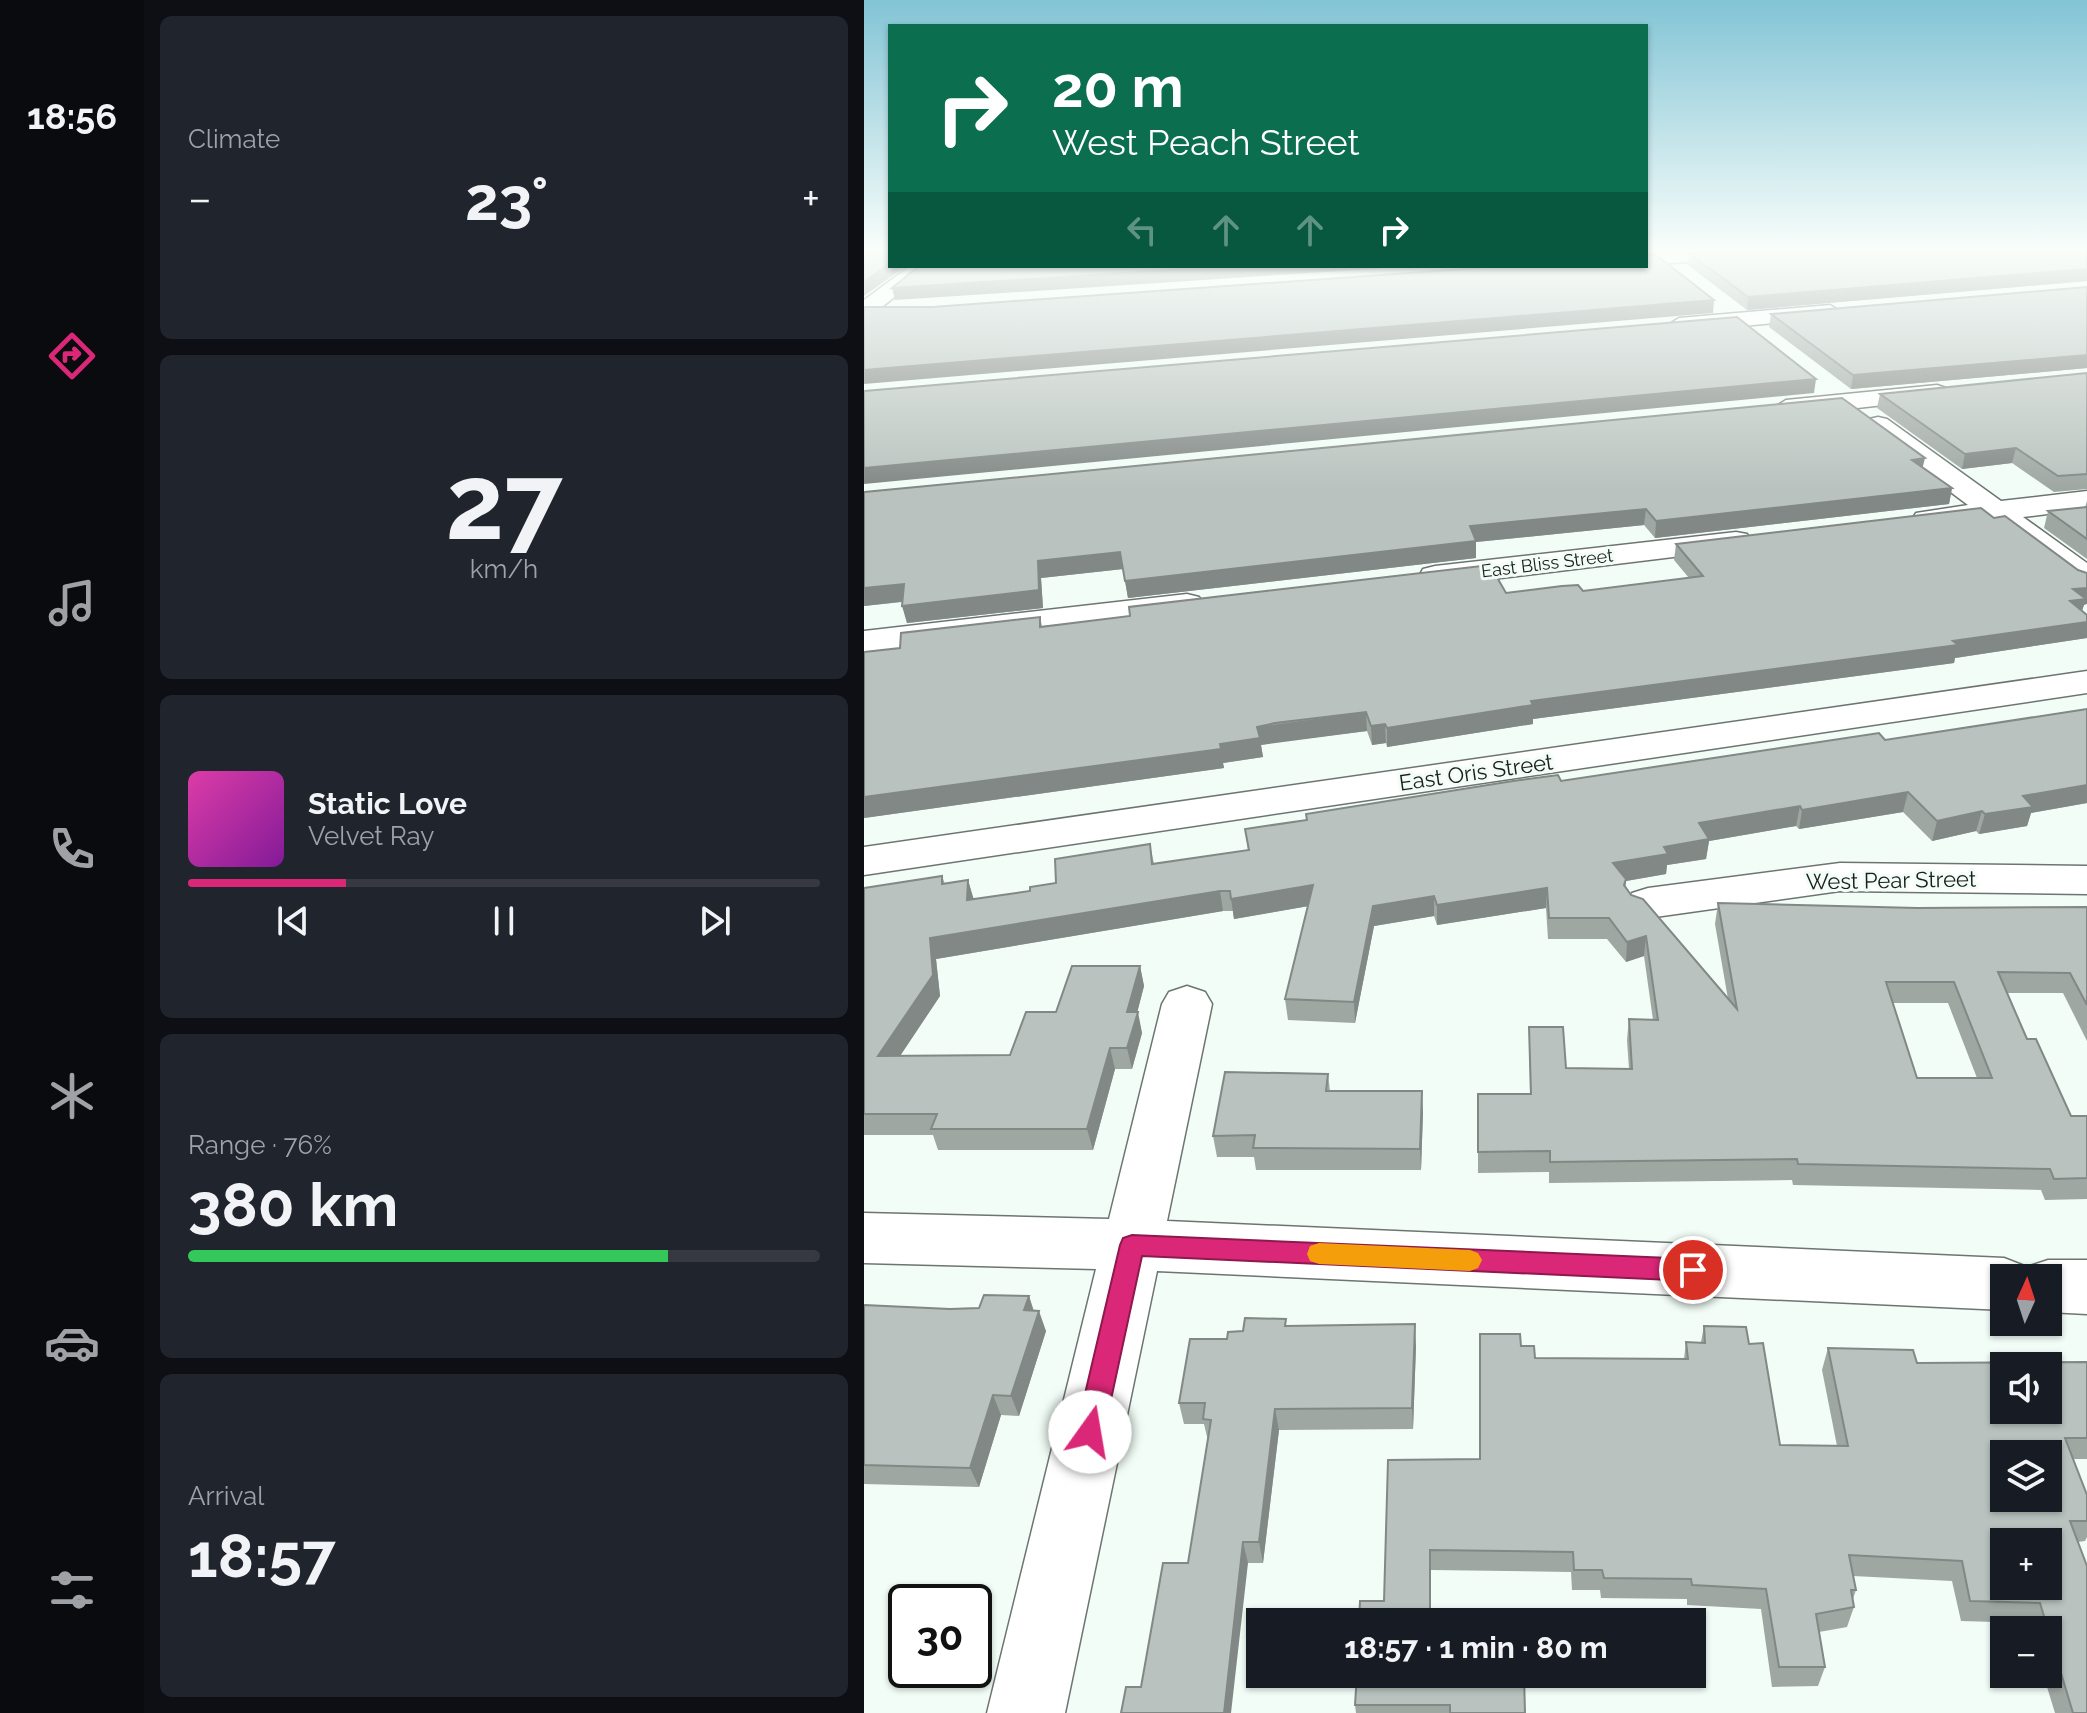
<!DOCTYPE html>
<html lang="en">
<head>
<meta charset="utf-8">
<style>
  :root { --surface:#171b24; --page:#20242c; --text:#f1f3f6; --muted:#9ea1a6; --line:#363941; --accent:#db2777 }
  body { margin:0; font-family:Raleway,sans-serif; background:var(--page); color:var(--text); height:100vh; display:flex; flex-direction:column; font-size:30px; white-space:nowrap }
  * { box-sizing:border-box; margin:0 }
  p { font-size:26px; color:var(--muted) }
  .icon { flex:none; width:44px; height:44px; fill:none; stroke:currentColor; stroke-width:2; stroke-linecap:round; stroke-linejoin:round }
  .map { position:relative; flex:1; overflow:hidden }
  .drawer { display:flex; flex-direction:column; gap:16px; padding:16px; background:#0d0f14; width:720px }
  .drawer>* { flex:none }
  .hud { position:absolute; left:24px; top:24px; width:760px; height:244px; border-radius:0px; box-shadow:0 2px 6px #0004; background:#0b6e4f; color:#fff; overflow:hidden }
  .needle { width:52px; rotate:3deg }
  .fabs { position:absolute; left:1126px; top:1264px; display:grid; gap:16px }
  .fabs a { display:grid; place-items:center; width:72px; height:72px; border-radius:0px; background:var(--surface); box-shadow:0 2px 6px #0004; font-size:40px }
  .speed { position:absolute; left:24px; top:1584px; display:flex; gap:16px; font-size:40px; font-weight:700; text-align:center }
  .speed>* { display:grid; place-content:center; width:104px; height:104px; border-radius:50%; background:var(--surface); box-shadow:0 2px 6px #0004; line-height:1 }
  .speed .limit { border:4px solid #111; border-radius:12px; background:#fff; color:#111 }
  .pin { position:absolute; display:grid; place-items:center; width:68px; height:68px; color:#fff; margin:-34px; border:4px solid #fff; border-radius:50%; box-shadow:0 2px 8px #0007 }
  .me { position:absolute; width:88px; margin:-44px; rotate:13deg; stroke-linejoin:round; filter:drop-shadow(0 0 6px #0008) }
  .turn { display:flex; align-items:center; gap:28px; height:168px; padding:0 32px; font-size:36px }
  .turn .icon { width:104px; height:104px; stroke-width:2.5 }
  .turn b { display:block; font-size:56px; line-height:68px }
  .lanes { display:flex; align-items:center; height:76px; padding:0 32px; background:#0003; justify-content:center; gap:40px; direction:ltr }
  .lanes .off { opacity:.35 }
  .big { font-size:60px; font-weight:700; line-height:1.1 }
  .drawer .card { flex:1; display:flex; flex-direction:column; justify-content:center; gap:12px; min-width:0; padding:0 28px; border-radius:12px; background:var(--page) }
  .drawer .dial { align-items:center; gap:0 }
  .dial b { font-size:104px; line-height:1 }
  .song { display:flex; align-items:center; gap:24px }
  .cover { width:96px; height:96px; border-radius:12px; background:linear-gradient(135deg,hsl(320 70% 55%),hsl(290 70% 35%)) }
  .played { height:8px; border-radius:4px; background:linear-gradient(90deg,var(--accent) 25%,var(--line) 25%) }
  .keys { display:flex; justify-content:space-around; direction:ltr }
  .heat { display:flex; justify-content:space-between; align-items:center; font-size:44px; direction:ltr }
  .charge { height:12px; border-radius:6px; background:linear-gradient(90deg,#34c759 76%,var(--line) 0) }
  .trip { position:absolute; left:382px; top:1608px; width:460px; height:80px; border-radius:0px; background:var(--surface); box-shadow:0 2px 6px #0004; font-weight:700; line-height:80px; text-align:center }
  main { display:flex; flex:1; min-height:0 }
  .tab-bar { display:flex; flex-direction:column; width:144px; justify-content:space-around; align-items:center; background:#090b0e; color:var(--muted) }
  .tab-bar .icon { width:56px; height:56px }
  .tab-bar .current { color:var(--accent) }
  .tab-bar b { font-size:36px; color:var(--text) }
  .map>svg:first-child { display:block }
  .lines { fill:none; stroke-linecap:round; stroke-linejoin:round }
  .minor-casing { stroke:#6d7571; stroke-width:3 }
  .tertiary-casing { stroke:#6d7571; stroke-width:3 }
  .minor { fill:#fff; fill-rule:evenodd }
  .tertiary { fill:#fff; fill-rule:evenodd }
  .wall { fill:#9fa7a3; fill-rule:evenodd }
  .shaded-wall { fill:#828885 }
  .building { fill:#b9c2be; stroke:#828885; stroke-width:2; fill-rule:evenodd }
  .route { fill:#db2777; stroke:#8e194d; stroke-width:2 }
  .slow { fill:#f59e0b }
  .labels { text-anchor:middle; dominant-baseline:central; stroke-width:6; stroke-linejoin:round; paint-order:stroke }
  .far-street-label { font-size:18px; fill:#1b1e1d; stroke:#f2fdf7 }
  .street-label { font-size:22px; fill:#1b1e1d; stroke:#f2fdf7 }
</style>
</head>
<body>
<main>
<nav class="tab-bar">
<b>18:56</b>
<svg class="icon current" aria-label="directions" viewBox="0 0 24 24"><path d="M12 3l9 9-9 9-9-9zM9 14v-3h6M13 9l2 2-2 2"/></svg>
<svg class="icon" aria-label="music" viewBox="0 0 24 24"><path d="M9 18V5l10-2v13"/><circle cx="6" cy="18" r="3"/><circle cx="16" cy="16" r="3"/></svg>
<svg class="icon" aria-label="phone" viewBox="0 0 24 24"><path d="M5 4h4l2 5-3 2q2 4 5 5l2-3 5 2v4C11 20 4 13 5 4z"/></svg>
<svg class="icon" aria-label="climate" viewBox="0 0 24 24"><path d="M12 3v18M4 7l16 10M4 17L20 7"/></svg>
<svg class="icon" aria-label="car" viewBox="0 0 24 24"><path d="M5 17H2v-5l4-1 3-4h7l3 4 3 1v5h-3M9 17h6M6 11h13"/><circle cx="7" cy="17" r="2"/><circle cx="17" cy="17" r="2"/></svg>
<svg class="icon" aria-label="filters" viewBox="0 0 24 24"><path d="M4 7h16M4 17h16"/><circle cx="9" cy="7" r="2"/><circle cx="15" cy="17" r="2"/></svg>
</nav>
<section class="drawer">
<div class="card"><p>Climate</p>
<div class="heat"><a>−</a><b class="big">23°</b><a>+</a></div>
</div>
<div class="card dial"><b>27</b><p>km/h</p></div>
<div class="card">
<div class="song"><i class="cover"></i><div><b>Static Love</b><p>Velvet Ray</p></div></div>
<div class="played"></div>
<div class="keys"><svg class="icon" aria-label="previous" viewBox="0 0 24 24"><path d="M18 5L8 12l10 7zM5 5v14"/></svg><svg class="icon" aria-label="pause" viewBox="0 0 24 24"><path d="M8 5v14M16 5v14"/></svg><svg class="icon" aria-label="next" viewBox="0 0 24 24"><path d="M6 5l10 7-10 7zM19 5v14"/></svg></div>
</div>
<div class="card"><p>Range · 76%</p><b class="big">380 km</b><div class="charge"></div></div>
<div class="card"><p>Arrival</p><b class="big">18:57</b></div>
</section>
<div class="map">
<svg width="1223" height="1713" viewBox="0 0 1223 1713">
  <rect width="100%" height="100%" fill="#f2fdf7"/>
  <g class="lines">
    <g class="minor-casing">
      <path id="minor" d="M 46,266 L 69,266 L 8,315 L 0,317 L 0,300 Z
        M 966,305 L 977,312 L 974,317 L 815,332 L 804,325 L 815,318 Z
        M 1073,385 L 1082,388 L 1086,393 L 1082,398 L 922,416 L 909,408 L 922,400 Z
        M 1014,417 L 1023,419 L 1137,501 L 1223,491 L 1223,509 L 1159,517 L 1223,563 L 1223,588 L 1211,585 L 1125,521 L 1063,528 L 1052,525 L 1048,519 L 1052,513 L 1104,505 L 1005,431 L 1001,425 L 1005,419 Z
        M 872,532 L 883,534 L 888,541 L 883,548 L 571,586 L 559,583 L 555,576 L 559,569 L 571,566 Z
        M 323,594 L 335,597 L 340,604 L 335,611 L 0,653 L 0,631 Z
        M 1223,671 L 1223,693 L 0,875 L 0,847 Z
        M 976,863 L 1223,866 L 1223,894 L 976,891 L 784,918 L 768,913 L 761,903 L 768,893 L 784,888 Z
        M 323,986 L 341,992 L 348,1004 L 303,1221 L 1140,1258 L 1163,1267 L 1184,1260 L 1223,1260 L 1223,1314 L 1184,1312 L 1184,1278 L 1140,1278 L 1140,1310 L 293,1271 L 201,1713 L 123,1713 L 232,1269 L 0,1263 L 0,1213 L 245,1219 L 298,1004 L 305,992 Z"/>
    </g>
    <g class="tertiary-casing">
      <path id="tertiary" d="M 823,250 L 913,250 L 903,256 L 782,265 L 782,253 Z"/>
    </g>
    <use href="#minor" class="minor"/>
    <use href="#tertiary" class="tertiary"/>
  </g>
  <path class="wall" d="M 1223,250 L 1223,281 L 883,310 L 824,265 L 825,253 Z
    M 1223,287 L 1223,368 L 987,389 L 905,327 L 907,314 Z
    M 1223,373 L 1223,489 L 1190,492 L 1148,463 L 1098,469 L 1013,408 L 1016,394 Z
    M 1059,467 L 1088,488 L 1085,504 L 791,538 L 780,525 L 612,542 L 612,558 L 264,598 L 259,569 L 177,578 L 179,608 L 43,623 L 38,602 L 0,606 L 0,492 Z
    M 1223,501 L 1223,559 L 1180,528 L 1184,511 L 1221,507 Z
    M 812,544 L 1220,605 L 1218,611 L 1223,615 L 1223,638 L 1091,658 L 1090,663 L 669,719 L 669,724 L 523,747 L 522,743 L 508,745 L 503,731 L 413,742 L 397,745 L 399,757 L 359,763 L 360,768 L 0,818 L 0,652 L 36,648 L 176,617 L 178,626 L 642,593 L 719,591 L 825,578 L 810,560 Z
    M 1223,709 L 1223,803 L 1167,813 L 1163,826 L 1115,834 L 1112,831 L 1068,841 L 1039,812 L 935,829 L 932,826 L 845,841 L 842,859 L 803,865 L 802,874 L 762,881 L 761,886 L 767,895 L 864,999 L 851,924 L 854,903 L 1053,908 L 1223,907 L 1223,1041 L 1199,993 L 1143,993 L 1163,1039 L 1207,1116 L 1223,1116 L 1223,1199 L 1181,1200 L 1177,1190 L 929,1185 L 928,1180 L 685,1183 L 685,1172 L 614,1173 L 614,1094 L 666,1094 L 665,1027 L 702,1068 L 765,1069 L 763,1040 L 765,1019 L 789,1020 L 780,956 L 762,962 L 743,939 L 684,939 L 682,908 L 573,925 L 570,916 L 510,926 L 491,1023 L 424,1020 L 421,999 L 444,906 L 370,919 L 369,911 L 359,911 L 72,959 L 76,996 L 36,1056 L 146,1055 L 192,1012 L 276,966 L 280,986 L 273,1012 L 278,1033 L 268,1069 L 251,1069 L 229,1150 L 74,1150 L 69,1135 L 0,1135 L 0,888 L 78,876 L 81,884 L 104,880 L 109,899 L 166,891 L 192,883 L 286,844 L 290,864 L 384,850 L 381,829 L 442,821 L 442,814 L 1021,740 ZM 1029,1003 L 1084,1003 L 1113,1078 L 1053,1078 Z
    M 464,1074 L 466,1091 L 559,1112 L 557,1170 L 392,1170 L 390,1157 L 353,1157 L 349,1136 Z
    M 165,1296 L 170,1311 L 182,1331 L 155,1416 L 137,1415 L 115,1487 L 0,1484 L 0,1305 L 86,1309 L 115,1308 Z
    M 423,1326 L 552,1346 L 549,1429 L 415,1430 L 399,1563 L 384,1563 L 277,1687 L 324,1563 L 344,1441 L 340,1424 L 320,1424 L 315,1403 L 363,1339 L 379,1331 Z
    M 840,1326 L 885,1344 L 916,1445 L 973,1446 L 958,1370 L 964,1348 L 1053,1363 L 1223,1362 L 1223,1459 L 1209,1459 L 1223,1495 L 1223,1537 L 1221,1541 L 1214,1542 L 1223,1713 L 1191,1713 L 1179,1674 L 1184,1674 L 1184,1630 L 1166,1630 L 1165,1623 L 1097,1621 L 1088,1581 L 989,1576 L 992,1590 L 989,1599 L 990,1607 L 983,1627 L 955,1632 L 961,1667 L 954,1686 L 908,1687 L 897,1609 L 823,1605 L 823,1599 L 737,1598 L 736,1590 L 708,1590 L 707,1572 L 567,1570 L 520,1601 L 616,1459 L 657,1346 L 671,1358 L 820,1359 L 822,1342 L 837,1342 Z
    M 493,1674 L 661,1713 L 492,1713 L 491,1705 Z"/>
  <path class="shaded-wall" d="M 26,263 L 26,266 L 42,266 L 0,296 L 0,282 Z
    M 367,266 L 554,266 L 31,300 L 28,288 Z
    M 1223,269 L 1223,281 L 883,310 L 884,297 Z
    M 850,300 L 849,313 L 0,384 L 0,370 Z
    M 1223,355 L 1223,368 L 987,389 L 989,375 Z
    M 952,379 L 950,393 L 0,484 L 0,468 Z
    M 1152,448 L 1148,463 L 1098,469 L 1101,454 Z
    M 1061,458 L 1057,474 L 1048,460 Z
    M 1088,488 L 1085,504 L 791,538 L 792,521 Z
    M 782,509 L 780,525 L 612,542 L 612,558 L 264,598 L 261,581 L 606,526 Z
    M 256,552 L 259,569 L 177,578 L 179,608 L 43,623 L 38,606 L 174,561 Z
    M 40,584 L 44,601 L 0,606 L 0,588 Z
    M 1223,588 L 1223,604 L 1220,605 L 1216,616 L 1201,619 L 1209,589 Z
    M 1223,622 L 1223,638 L 1091,658 L 1090,663 L 669,719 L 669,724 L 523,747 L 523,728 L 667,701 Z
    M 502,712 L 503,731 L 397,745 L 399,757 L 359,763 L 360,768 L 0,818 L 0,797 L 356,744 L 393,727 Z
    M 521,724 L 522,743 L 508,745 L 507,726 Z
    M 1223,785 L 1223,803 L 1167,813 L 1163,826 L 1115,834 L 1121,814 L 1159,796 Z
    M 1044,792 L 1039,812 L 935,829 L 938,810 Z
    M 936,806 L 932,826 L 845,841 L 842,859 L 803,865 L 802,874 L 762,881 L 760,899 L 749,863 L 800,847 L 835,823 Z
    M 1118,811 L 1112,831 L 1068,841 L 1073,821 Z
    M 104,880 L 110,900 L 103,900 Z
    M 449,885 L 451,905 L 370,919 L 367,899 Z
    M 683,888 L 682,908 L 573,925 L 573,905 Z
    M 356,891 L 359,911 L 72,959 L 76,996 L 22,1077 L 14,1056 L 66,938 Z
    M 570,896 L 570,916 L 510,926 L 491,1023 L 490,1002 L 509,906 Z
    M 782,936 L 780,956 L 762,962 L 763,942 Z
    M 276,966 L 280,986 L 268,1033 L 263,1012 Z
    M 274,1012 L 278,1033 L 268,1069 L 263,1048 Z
    M 246,1048 L 251,1069 L 229,1150 L 223,1129 Z
    M 558,1091 L 559,1112 L 557,1170 L 556,1149 Z
    M 165,1296 L 171,1316 L 160,1310 Z
    M 175,1311 L 182,1331 L 155,1416 L 147,1396 Z
    M 551,1324 L 552,1346 L 549,1429 L 548,1408 Z
    M 129,1395 L 137,1415 L 115,1487 L 106,1468 Z
    M 411,1409 L 415,1430 L 399,1563 L 395,1542 Z
    M 379,1542 L 384,1563 L 367,1713 L 360,1713 Z"/>
  <path class="building" d="M 0,250 L 26,250 L 26,263 L 0,282 Z
    M 866,250 L 1223,250 L 1223,269 L 884,297 L 825,253 Z
    M 782,255 L 792,255 L 850,300 L 0,370 L 0,307 L 68,307 L 643,266 L 782,266 Z
    M 55,266 L 367,266 L 28,288 Z
    M 1223,287 L 1223,355 L 989,375 L 907,314 Z
    M 873,317 L 952,379 L 0,468 L 0,391 Z
    M 1223,373 L 1223,474 L 1194,476 L 1152,448 L 1101,454 L 1016,394 Z
    M 978,398 L 1061,458 L 1048,460 L 1088,488 L 792,521 L 782,509 L 606,526 L 612,541 L 261,581 L 256,552 L 174,561 L 175,590 L 38,606 L 40,584 L 0,588 L 0,492 Z
    M 1223,507 L 1223,539 L 1184,511 Z
    M 1117,508 L 1130,518 L 1141,516 L 1214,570 L 1223,573 L 1223,588 L 1209,589 L 1222,599 L 1206,601 L 1223,615 L 1223,622 L 1089,641 L 1094,645 L 667,701 L 669,705 L 523,728 L 521,724 L 507,726 L 502,712 L 411,723 L 393,727 L 396,738 L 356,744 L 357,749 L 0,797 L 0,652 L 36,648 L 37,633 L 176,617 L 176,627 L 266,616 L 265,607 L 626,565 L 642,593 L 698,586 L 714,585 L 719,591 L 839,576 L 812,544 Z
    M 1223,709 L 1223,785 L 1159,796 L 1169,807 L 1121,814 L 1118,811 L 1073,821 L 1044,792 L 938,810 L 936,806 L 835,823 L 845,839 L 800,847 L 804,854 L 749,863 L 762,879 L 760,885 L 767,895 L 779,899 L 873,1009 L 854,903 L 1053,908 L 1223,907 L 1223,1005 L 1206,973 L 1134,972 L 1163,1039 L 1172,1039 L 1207,1116 L 1223,1116 L 1223,1178 L 1190,1179 L 1186,1169 L 934,1164 L 933,1159 L 686,1162 L 686,1151 L 614,1152 L 614,1094 L 667,1094 L 665,1027 L 699,1027 L 702,1068 L 768,1069 L 765,1019 L 794,1020 L 782,936 L 763,942 L 745,918 L 685,918 L 683,888 L 573,905 L 570,896 L 509,906 L 490,1002 L 421,999 L 449,885 L 367,899 L 366,891 L 356,891 L 66,938 L 69,975 L 14,1056 L 146,1055 L 162,1012 L 192,1012 L 208,966 L 276,966 L 263,1012 L 274,1012 L 263,1048 L 246,1048 L 223,1129 L 67,1129 L 73,1114 L 0,1114 L 0,888 L 78,876 L 78,884 L 104,880 L 103,900 L 166,891 L 166,887 L 192,883 L 191,859 L 286,844 L 288,864 L 385,850 L 381,829 L 443,820 L 442,814 L 649,781 L 694,775 L 697,781 L 1015,733 L 1021,740 ZM 1022,982 L 1090,982 L 1128,1078 L 1053,1078 Z
    M 361,1072 L 464,1074 L 462,1091 L 558,1091 L 556,1149 L 389,1148 L 391,1135 L 349,1136 Z
    M 120,1295 L 165,1296 L 160,1310 L 175,1311 L 147,1396 L 129,1395 L 106,1468 L 0,1465 L 0,1305 L 86,1309 L 115,1308 Z
    M 381,1318 L 422,1319 L 421,1326 L 551,1324 L 548,1408 L 411,1409 L 395,1542 L 379,1542 L 360,1713 L 257,1713 L 262,1687 L 277,1687 L 299,1563 L 324,1563 L 347,1420 L 339,1419 L 341,1403 L 315,1403 L 326,1339 L 363,1339 L 364,1332 L 379,1331 Z
    M 840,1326 L 882,1327 L 885,1344 L 899,1343 L 916,1445 L 984,1446 L 964,1348 L 1049,1350 L 1053,1363 L 1223,1362 L 1223,1438 L 1201,1438 L 1223,1495 L 1223,1521 L 1206,1521 L 1223,1566 L 1223,1713 L 1209,1713 L 1176,1603 L 1106,1601 L 1098,1561 L 985,1555 L 992,1590 L 987,1590 L 990,1607 L 952,1614 L 961,1667 L 915,1667 L 902,1589 L 828,1585 L 827,1579 L 740,1578 L 738,1570 L 710,1570 L 709,1552 L 566,1550 L 566,1622 L 495,1622 L 496,1601 L 520,1601 L 524,1460 L 616,1459 L 616,1334 L 656,1334 L 657,1346 L 670,1346 L 671,1358 L 824,1359 L 822,1342 L 841,1343 ZM 1140,1366 L 1184,1366 L 1184,1410 L 1140,1410 ZM 1140,1454 L 1184,1454 L 1184,1498 L 1140,1498 ZM 1140,1542 L 1184,1542 L 1184,1586 L 1140,1586 Z
    M 493,1674 L 660,1674 L 661,1713 L 586,1713 L 586,1705 L 491,1705 Z"/>
  <linearGradient id="sky" x2="0" y2="1"><stop stop-color="#82c4d5"/><stop offset="0.51" stop-color="#f9fefb"/><stop offset="1" stop-color="#f9fefb" stop-opacity="0"/></linearGradient>
  <rect width="1223" height="490" fill="url(#sky)"/>
  <path class="route" d="M 268,1235 L 829,1259 L 838,1262 L 841,1270 L 838,1278 L 829,1281 L 278,1256 L 240,1432 L 235,1442 L 226,1446 L 216,1442 L 212,1432 L 256,1245 L 259,1238 Z"/>
  <path class="slow" d="M 455,1243 L 606,1250 L 614,1253 L 618,1260 L 614,1268 L 606,1271 L 455,1264 L 446,1261 L 443,1254 L 446,1246 Z"/>
  <g class="labels">
    <g class="far-street-label">
      <text transform="translate(683 563) rotate(-7)">East Bliss Street</text>
    </g>
    <g class="street-label">
      <text transform="translate(612 772) rotate(-8)">East Oris Street</text>
      <text transform="translate(1027 880) rotate(-1)">West Pear Street</text>
    </g>
  </g>
</svg>
<div class="fabs">
<a><svg class="needle" viewBox="-14 -14 28 28"><path d="M0-13l5 13h-10z" fill="#e53935"/><path d="M0 13l5-13h-10z" fill="#9ea1a6"/></svg></a>
<a><svg class="icon" aria-label="sound" viewBox="0 0 24 24"><path d="M4 9h4l5-4v14l-5-4H4zM17 9q2 3 0 6"/></svg></a>
<a><svg class="icon" aria-label="layers" viewBox="0 0 24 24"><path d="M12 4l9 5-9 5-9-5zM3 14l9 5 9-5"/></svg></a>
<a>+</a>
<a>−</a>
</div>
<div class="speed"><div class="limit">30</div></div>
<div class="pin" style="left:829px;top:1270px;background:#d93025"><svg class="icon" aria-label="arrive" viewBox="0 0 24 24"><path d="M6 21V4h12l-3 4 3 4H6"/></svg></div>
<svg class="me" style="left:226px;top:1432px" viewBox="-20 -20 40 40"><circle r="19" fill="#fff"/><path d="M0-13L10 11 0 6-10 11z" fill="#db2777"/></svg>
<div class="trip">18:57 · 1 min · 80 m</div>
<div class="hud">
<div class="turn"><svg class="icon" aria-label="right" viewBox="0 0 24 24"><path d="M7 20v-9h11M14 6l5 5-5 5"/></svg><div><b>20 m</b>West Peach Street</div></div>
<div class="lanes"><svg class="icon off" aria-label="left" viewBox="0 0 24 24"><path d="M17 20v-9H6M10 6l-5 5 5 5"/></svg><svg class="icon off" aria-label="ahead" viewBox="0 0 24 24"><path d="M12 20V5M6 11l6-6 6 6"/></svg><svg class="icon off" aria-label="ahead" viewBox="0 0 24 24"><path d="M12 20V5M6 11l6-6 6 6"/></svg><svg class="icon" aria-label="right" viewBox="0 0 24 24"><path d="M7 20v-9h11M14 6l5 5-5 5"/></svg></div>
</div>
</div>
</main>
</body>
</html>
